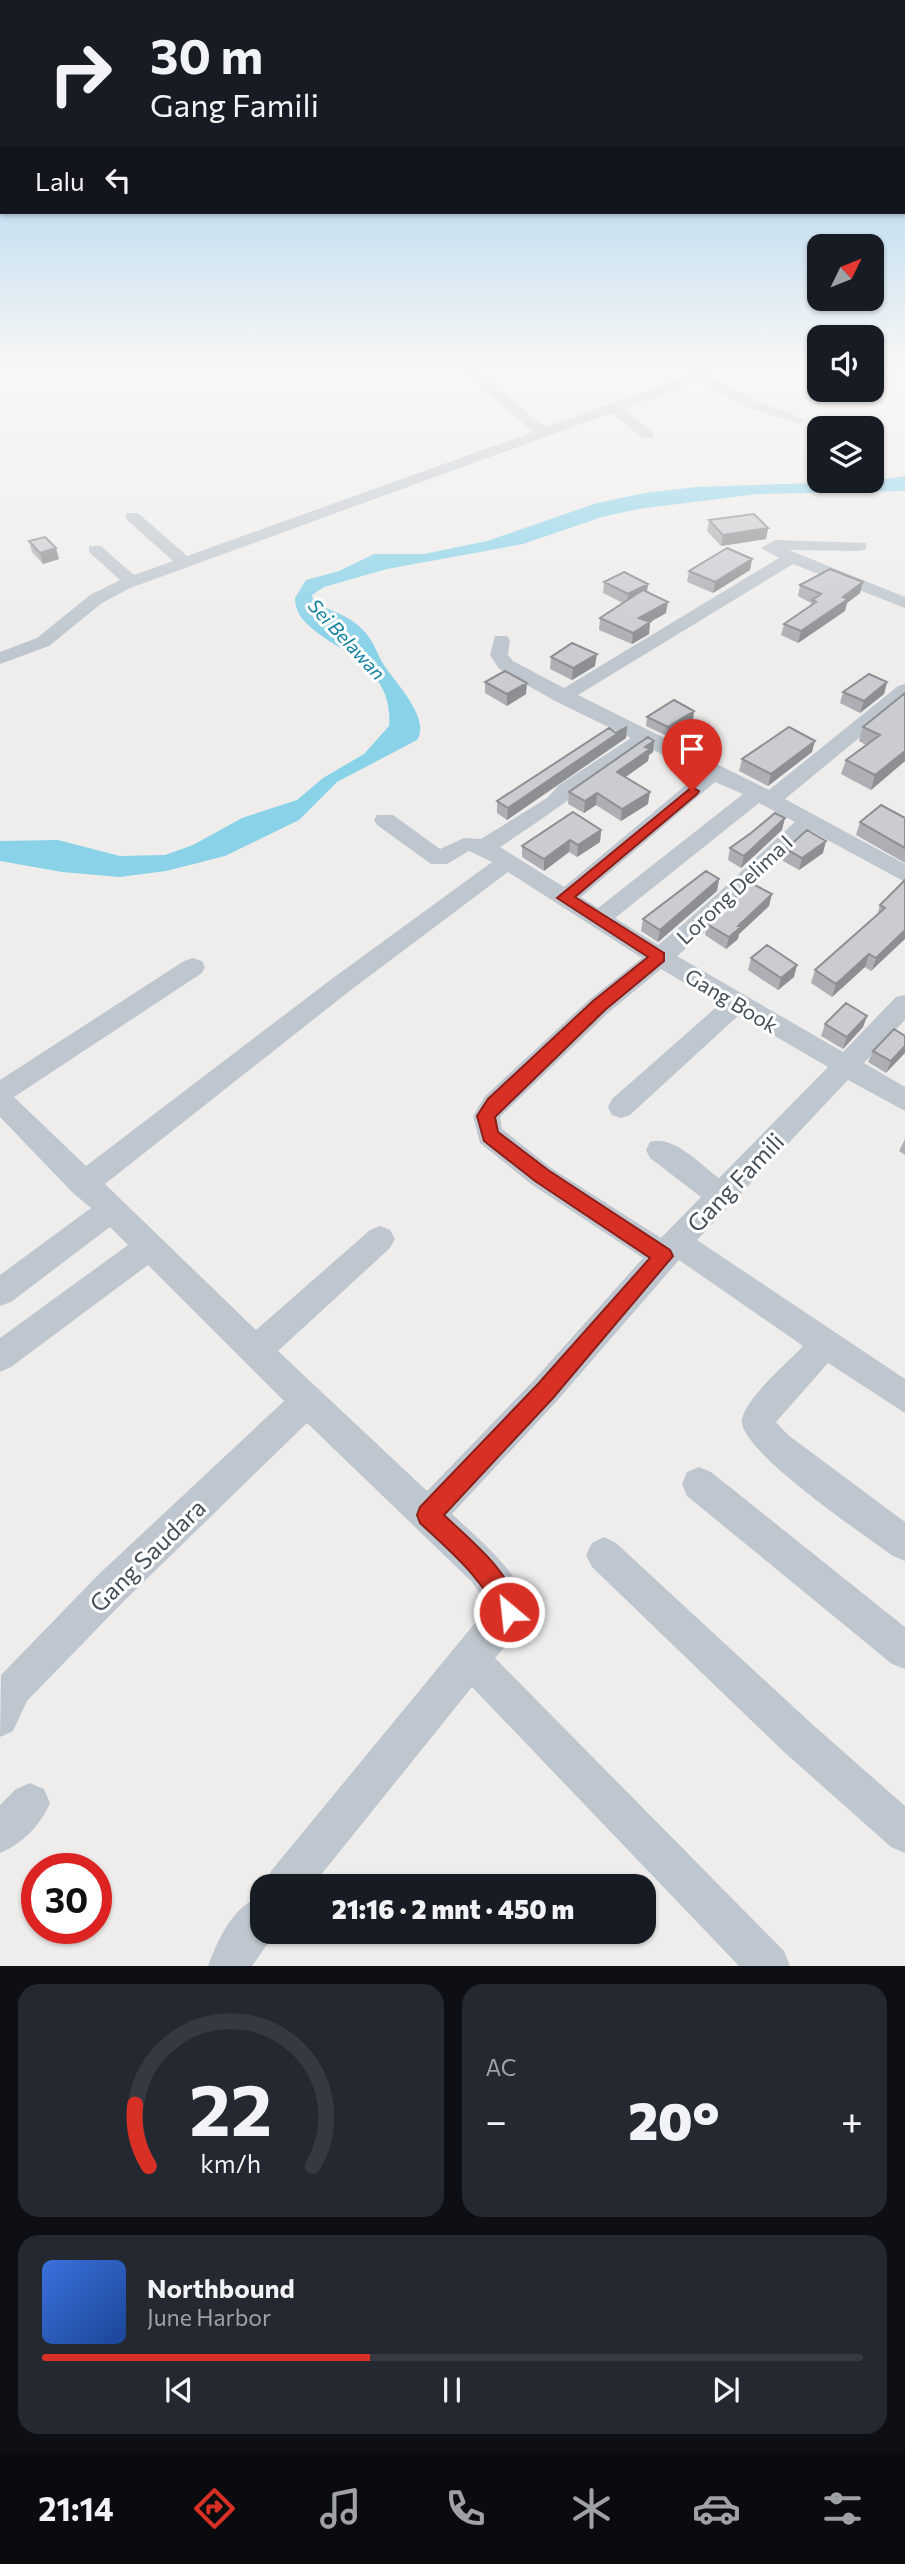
<!DOCTYPE html>
<html lang="id">
<head>
<meta charset="utf-8">
<style>
  :root { --surface:#171b24; --page:#242831; --text:#f1f3f6; --muted:#9ea1a6; --line:#363941; --accent:#d93025 }
  body { margin:0; font-family:Commissioner,sans-serif; background:var(--page); color:var(--text); height:100vh; display:flex; flex-direction:column; font-size:26px; white-space:nowrap }
  * { box-sizing:border-box; margin:0 }
  p { font-size:23px; color:var(--muted) }
  .icon { flex:none; width:38px; height:38px; fill:none; stroke:currentColor; stroke-width:2; stroke-linecap:round; stroke-linejoin:round }
  .map { position:relative; height:1966px; overflow:hidden }
  .sheet { display:flex; flex-direction:column; gap:18px; padding:18px; background:#0d0f14; flex:1 }
  .sheet>* { flex:none }
  .hud { position:absolute; left:0px; top:0px; width:906px; height:214px; box-shadow:0 2px 5px #0004; background:#171b24; color:var(--text); overflow:hidden }
  .needle { width:46px; rotate:47deg }
  .fabs { position:absolute; left:807px; top:234px; display:grid; gap:14px }
  .fabs a { display:grid; place-items:center; width:77px; height:77px; border-radius:14px; background:var(--surface); box-shadow:0 2px 5px #0004; font-size:35px }
  .speed { position:absolute; left:21px; top:1853px; display:flex; gap:14px; font-size:35px; font-weight:700; text-align:center }
  .speed>* { display:grid; place-content:center; width:91px; height:91px; border-radius:50%; background:var(--surface); box-shadow:0 2px 5px #0004; line-height:1 }
  .speed .limit { border:10px solid #d22; background:#fff; color:#111 }
  .pin { position:absolute; display:grid; place-items:center; width:60px; height:60px; color:#fff; margin:-72px -30px; border-radius:50% 50% 50% 0; rotate:-45deg; box-shadow:0 0 7px #0007 }
  .pin .icon { rotate:45deg }
  .me { position:absolute; width:77px; margin:-38px; rotate:332deg; stroke-linejoin:round; filter:drop-shadow(0 0 5px #0008) }
  .turn { display:flex; align-items:center; gap:24px; height:147px; padding:0 35px; font-size:32px }
  .turn .icon { width:91px; height:91px; stroke-width:2.5 }
  .turn b { display:block; font-size:49px; line-height:60px }
  .then { display:flex; align-items:center; height:66px; padding:0 35px; background:#0003; gap:14px; font-size:26px }
  .big { font-size:52px; font-weight:800; line-height:1.1 }
  .sheet .card { flex:1; display:flex; flex-direction:column; justify-content:center; gap:10px; min-width:0; padding:0 24px; border-radius:21px; background:var(--page) }
  .sheet .dial { align-items:center; gap:0 }
  .dial svg { height:182px; overflow:visible; fill:none; stroke:var(--line); stroke-width:7; stroke-linecap:round; text-anchor:middle }
  .dial text { fill:var(--text); stroke:none }
  .song { display:flex; align-items:center; gap:21px }
  .cover { width:84px; height:84px; border-radius:10px; background:linear-gradient(135deg,hsl(220 70% 55%),hsl(220 70% 35%)) }
  .played { height:7px; border-radius:4px; background:linear-gradient(90deg,var(--accent) 40%,var(--line) 40%) }
  .keys { display:flex; justify-content:space-around; direction:ltr }
  .heat { display:flex; justify-content:space-between; align-items:center; font-size:38px; direction:ltr }
  .sheet .tiles { flex:1; display:grid; gap:18px; grid-template-columns:1fr 1fr }
  .card:last-child { grid-column:span 2 }
  .trip { position:absolute; left:250px; top:1874px; width:406px; height:70px; border-radius:21px; background:var(--surface); box-shadow:0 2px 5px #0004; font-weight:800; line-height:70px; text-align:center }
  .tabs { display:flex; height:112px; justify-content:space-around; align-items:center; background:#090b0e; color:var(--muted) }
  .tabs .icon { width:49px; height:49px }
  .tabs .on { color:var(--accent) }
  .tabs b { font-size:32px; color:var(--text) }
  .map>svg:first-child { display:block }
  .water { fill:#8ad2e8 }
  .lines { fill:none; stroke-linecap:round; stroke-linejoin:round }
  .minor { fill:#bec7cf; fill-rule:evenodd }
  .wall { fill:#aeafb4 }
  .shaded-wall { fill:#8d8f92 }
  .building { fill:#caccd1; stroke:#8d8f92; stroke-width:2 }
  .route { fill:#d93025; stroke:#8d1f18; stroke-width:2 }
  .labels { text-anchor:middle; dominant-baseline:central; stroke-width:6; stroke-linejoin:round; paint-order:stroke }
  .far-water-label { font-size:19px; font-style:italic; fill:#1180a0; stroke:#fff }
  .street-label { font-size:21px; fill:#465059; stroke:#fff }
  .near-street-label { font-size:24px; fill:#465059; stroke:#fff }
</style>
</head>
<body>
<div class="map">
<svg width="905" height="1966" viewBox="0 0 905 1966">
  <rect width="100%" height="100%" fill="#efedec"/>
  <path class="water" d="M 905,476 L 905,491 L 758,494 L 638,509 L 602,517 L 523,544 L 387,569 L 324,587 L 312,595 L 313,600 C 326,611 344,612 360,627 C 374,639 376,654 386,668 C 397,684 431,720 417,740 L 337,782 L 299,820 L 225,856 L 166,871 L 120,877 L 62,872 L 0,861 L 0,841 L 58,840 L 120,856 L 165,855 L 193,845 L 242,818 L 297,800 L 323,778 L 364,754 L 389,726 C 397,649 294,645 295,598 L 306,580 L 339,571 L 374,554 L 424,554 L 487,541 L 597,503 L 645,493 L 696,487 L 872,481 Z"/>
  <g class="lines">
    <path class="minor" d="M 461,370 L 474,370 L 546,427 L 689,376 L 683,370 L 724,370 L 711,377 L 756,401 L 807,420 L 800,424 L 746,407 L 699,381 L 623,409 L 653,432 L 653,438 L 643,438 L 611,413 L 130,588 L 102,603 L 49,646 L 0,664 L 0,652 L 37,638 L 90,595 L 120,580 L 89,552 L 89,546 L 101,546 L 134,575 L 173,561 L 126,519 L 126,513 L 138,513 L 187,556 L 533,432 Z
      M 775,540 L 866,543 L 866,549 L 860,551 L 789,550 L 905,597 L 905,608 L 793,564 L 578,695 L 769,790 L 898,686 L 905,684 L 905,700 L 785,799 L 905,864 L 905,882 L 811,831 C 765,872 724,917 677,956 L 843,1052 L 896,997 L 905,995 L 905,1020 L 864,1063 L 905,1087 L 905,1111 L 848,1080 L 697,1240 L 905,1379 L 905,1413 L 828,1363 L 776,1422 L 788,1435 L 905,1522 L 905,1561 L 893,1556 C 867,1537 735,1448 742,1419 C 747,1397 786,1364 803,1346 L 679,1260 L 556,1402 L 452,1514 C 473,1534 531,1581 527,1613 C 524,1629 505,1646 495,1658 L 784,1951 L 790,1966 L 739,1966 L 472,1687 L 312,1886 L 266,1886 L 271,1871 L 489,1606 L 471,1581 L 307,1423 L 124,1601 L 27,1701 L 13,1731 L 0,1737 L 1,1675 L 98,1575 L 284,1401 L 148,1265 L 11,1367 L 0,1372 L 0,1338 L 128,1245 L 110,1227 L 11,1302 L 0,1306 L 0,1275 L 91,1208 L 73,1193 L 0,1117 L 0,1080 L 184,961 L 193,958 L 202,961 L 205,967 L 202,973 L 14,1097 L 86,1166 L 329,981 L 492,862 L 469,851 L 447,864 L 431,864 L 377,825 L 374,820 L 377,815 L 393,815 L 440,849 L 464,838 L 481,839 L 547,798 L 559,785 L 631,738 L 555,701 L 499,669 L 490,655 L 495,636 L 507,636 L 510,640 L 508,655 L 513,661 L 564,688 L 779,558 L 761,548 ZM 646,746 L 699,774 L 564,887 L 500,847 C 550,815 596,779 646,746 ZM 715,782 L 743,794 L 598,908 L 581,897 ZM 759,803 L 795,822 C 749,863 706,907 658,945 L 615,918 ZM 508,872 L 642,958 L 590,999 L 485,1096 L 473,1116 L 480,1143 L 531,1184 L 643,1258 L 534,1380 L 427,1491 L 278,1351 L 390,1248 L 395,1239 L 390,1230 L 380,1226 L 370,1230 L 256,1330 L 105,1184 L 347,993 ZM 661,969 L 720,1004 L 612,1099 L 608,1107 L 612,1115 L 621,1118 L 630,1115 L 739,1015 L 828,1067 L 719,1178 C 701,1165 673,1134 650,1142 L 646,1150 L 650,1158 L 701,1197 L 661,1238 L 551,1168 L 502,1129 L 500,1117 L 608,1013 Z
      M 699,1467 L 711,1472 L 905,1627 L 905,1669 L 892,1664 L 687,1496 L 682,1484 L 687,1472 Z
      M 604,1537 L 616,1543 L 812,1724 L 905,1806 L 905,1853 L 891,1847 L 784,1752 L 592,1567 L 586,1555 L 592,1543 Z
      M 30,1783 L 44,1789 L 50,1803 C 41,1825 22,1844 0,1853 L 0,1805 L 16,1789 Z
      M 262,1895 L 262,1932 L 276,1932 L 252,1966 L 208,1966 C 219,1937 233,1907 262,1895 Z"/>
  </g>
  <path class="wall" d="M 709,520 L 768,528 L 766,539 L 721,546 L 707,531 Z
    M 29,541 L 59,559 L 43,564 L 32,552 Z
    M 752,559 L 750,570 L 713,593 L 687,582 L 689,571 Z
    M 604,582 L 648,584 L 647,592 L 666,613 L 650,622 L 649,634 L 632,644 L 599,630 L 600,618 L 623,603 L 603,593 Z
    M 800,585 L 860,593 L 847,603 L 845,611 L 798,643 L 781,635 L 784,624 L 811,606 L 811,603 L 798,596 Z
    M 551,657 L 595,666 L 572,680 L 550,669 Z
    M 485,682 L 526,694 L 507,706 L 485,693 Z
    M 887,682 L 884,694 L 860,713 L 840,703 L 843,692 Z
    M 905,693 L 905,761 L 871,790 L 841,774 L 846,760 L 866,745 L 859,741 L 863,727 Z
    M 694,711 L 693,720 L 667,736 L 646,726 L 647,717 Z
    M 626,738 L 507,820 L 497,813 L 497,801 Z
    M 654,741 L 653,752 L 649,755 L 648,761 L 625,777 L 648,804 L 621,821 L 596,805 L 584,813 L 568,804 L 569,792 Z
    M 812,752 L 768,786 L 739,771 L 742,759 Z
    M 905,818 L 905,863 L 856,835 L 860,822 Z
    M 601,830 L 600,842 L 577,857 L 569,852 L 544,871 L 522,857 L 522,846 Z
    M 782,830 L 741,868 L 728,860 L 730,848 Z
    M 786,849 L 823,853 L 799,870 L 783,861 Z
    M 719,879 L 717,891 L 658,942 L 641,931 L 643,919 Z
    M 905,880 L 871,971 L 865,967 L 832,997 L 811,983 L 815,970 L 877,916 L 880,905 Z
    M 769,906 L 739,934 L 738,939 L 726,949 L 705,935 L 707,924 Z
    M 751,958 L 794,977 L 778,990 L 748,970 Z
    M 867,1016 L 863,1027 L 843,1049 L 821,1036 L 825,1024 Z
    M 905,1036 L 886,1073 L 868,1062 L 873,1051 Z
    M 905,1139 L 905,1155 L 899,1151 Z"/>
  <path class="shaded-wall" d="M 768,528 L 766,539 L 721,546 L 723,535 Z
    M 56,548 L 59,559 L 43,564 L 40,553 Z
    M 752,559 L 750,570 L 713,593 L 715,582 Z
    M 863,582 L 860,593 L 847,603 L 845,611 L 798,643 L 801,631 Z
    M 648,584 L 646,596 L 627,606 L 628,594 Z
    M 668,602 L 666,613 L 638,629 L 639,618 Z
    M 650,622 L 649,634 L 632,644 L 633,633 Z
    M 597,654 L 595,666 L 572,680 L 573,668 Z
    M 887,682 L 884,694 L 860,713 L 864,701 Z
    M 527,683 L 526,694 L 507,706 L 507,694 Z
    M 694,711 L 693,720 L 667,736 L 668,727 Z
    M 627,727 L 626,738 L 507,820 L 508,808 Z
    M 654,741 L 653,752 L 649,755 L 648,761 L 616,784 L 617,772 L 645,747 Z
    M 815,741 L 812,752 L 768,786 L 771,774 Z
    M 905,751 L 905,761 L 871,790 L 875,775 Z
    M 650,792 L 648,804 L 621,821 L 622,809 Z
    M 597,793 L 596,805 L 584,813 L 585,801 Z
    M 785,818 L 782,830 L 741,868 L 744,856 Z
    M 601,830 L 600,842 L 577,857 L 578,845 Z
    M 570,840 L 569,852 L 544,871 L 544,859 Z
    M 826,841 L 823,853 L 799,870 L 802,858 Z
    M 719,879 L 717,891 L 658,942 L 660,930 Z
    M 772,894 L 769,906 L 739,934 L 738,939 L 726,949 L 729,937 L 738,926 Z
    M 905,930 L 905,939 L 871,971 L 876,958 Z
    M 869,954 L 865,967 L 832,997 L 836,984 Z
    M 797,965 L 794,977 L 778,990 L 781,978 Z
    M 867,1016 L 863,1027 L 843,1049 L 847,1037 Z
    M 905,1046 L 905,1053 L 886,1073 L 891,1061 Z"/>
  <path class="building" d="M 754,514 L 768,528 L 723,535 L 709,520 Z
    M 45,537 L 56,548 L 40,553 L 29,541 Z
    M 727,548 L 752,559 L 715,582 L 689,571 Z
    M 830,569 L 863,582 L 843,597 L 848,599 L 801,631 L 784,624 L 816,602 L 812,600 L 821,594 L 800,585 Z
    M 624,572 L 648,584 L 628,594 L 604,582 Z
    M 643,590 L 668,602 L 639,618 L 650,622 L 633,633 L 600,618 Z
    M 572,643 L 597,654 L 573,668 L 551,657 Z
    M 505,671 L 527,683 L 507,694 L 485,682 Z
    M 869,674 L 887,682 L 864,701 L 843,692 Z
    M 905,693 L 905,751 L 875,775 L 846,760 L 880,735 L 863,727 Z
    M 674,700 L 694,711 L 668,727 L 647,717 Z
    M 627,727 L 508,808 L 497,801 L 609,728 L 616,733 Z
    M 789,727 L 815,741 L 771,774 L 742,759 Z
    M 648,737 L 654,741 L 645,747 L 650,749 L 617,772 L 650,792 L 622,809 L 597,793 L 585,801 L 569,792 Z
    M 881,805 L 905,818 L 905,848 L 860,822 Z
    M 573,812 L 601,830 L 578,845 L 570,840 L 544,859 L 522,846 Z
    M 775,813 L 785,818 L 744,856 L 730,848 L 751,833 Z
    M 807,830 L 826,841 L 802,858 L 786,849 Z
    M 706,871 L 719,879 L 660,930 L 643,919 Z
    M 905,880 L 905,930 L 876,958 L 869,954 L 836,984 L 815,970 L 885,908 L 880,905 Z
    M 751,883 L 772,894 L 738,926 L 741,927 L 729,937 L 707,924 Z
    M 767,945 L 797,965 L 781,978 L 751,958 Z
    M 846,1003 L 867,1016 L 847,1037 L 825,1024 Z
    M 894,1029 L 905,1036 L 905,1046 L 891,1061 L 873,1051 Z"/>
  <linearGradient id="sky" x2="0" y2="1"><stop stop-color="#82c0e8"/><stop offset="0.57" stop-color="#f8f7f6"/><stop offset="1" stop-color="#f8f7f6" stop-opacity="0"/></linearGradient>
  <rect width="905" height="645" fill="url(#sky)"/>
  <path class="route" d="M 692,787 L 699,791 L 697,794 L 575,897 L 664,953 L 664,961 L 605,1010 L 495,1117 L 498,1132 L 548,1170 L 670,1250 L 673,1256 L 553,1398 L 444,1515 C 474,1544 509,1570 521,1612 L 518,1620 L 509,1624 L 501,1620 C 484,1579 452,1553 420,1523 L 417,1515 L 420,1507 L 538,1384 L 650,1258 L 535,1181 L 484,1141 L 477,1116 L 488,1099 L 593,1001 L 648,957 L 557,898 Z"/>
  <g class="labels">
    <g class="far-water-label">
      <text transform="translate(347 639) rotate(47)">Sei Belawan</text>
    </g>
    <g class="street-label">
      <text transform="translate(734 889) rotate(-43)">Lorong Delima I</text>
      <text transform="translate(732 1000) rotate(31)">Gang Book</text>
    </g>
    <g class="near-street-label">
      <text transform="translate(735 1182) rotate(-46)">Gang Famili</text>
      <text transform="translate(147 1555) rotate(-44)">Gang Saudara</text>
    </g>
  </g>
</svg>
<div class="fabs">
<a><svg class="needle" viewBox="-14 -14 28 28"><path d="M0-13l5 13h-10z" fill="#e53935"/><path d="M0 13l5-13h-10z" fill="#9ea1a6"/></svg></a>
<a><svg class="icon" aria-label="sound" viewBox="0 0 24 24"><path d="M4 9h4l5-4v14l-5-4H4zM17 9q2 3 0 6"/></svg></a>
<a><svg class="icon" aria-label="layers" viewBox="0 0 24 24"><path d="M12 4l9 5-9 5-9-5zM3 14l9 5 9-5"/></svg></a>
</div>
<div class="speed"><div class="limit">30</div></div>
<div class="pin" style="left:692px;top:791px;background:#d93025"><svg class="icon" aria-label="arrive" viewBox="0 0 24 24"><path d="M6 21V4h12l-3 4 3 4H6"/></svg></div>
<svg class="me" style="left:509px;top:1612px" viewBox="-20 -20 40 40"><circle r="17" fill="#d93025" stroke="#fff" stroke-width="3"/><path d="M0-11L8 9 0 5-8 9z" fill="#fff"/></svg>
<div class="trip">21:16 · 2 mnt · 450 m</div>
<div class="hud">
<div class="turn"><svg class="icon" aria-label="right" viewBox="0 0 24 24"><path d="M7 20v-9h11M14 6l5 5-5 5"/></svg><div><b>30 m</b>Gang Famili</div></div>
<div class="then">Lalu<svg class="icon" aria-label="left" viewBox="0 0 24 24"><path d="M17 20v-9H6M10 6l-5 5 5 5"/></svg></div>
</div>
</div>
<section class="sheet">
<div class="tiles">
<div class="card dial"><svg viewBox="0 0 100 80">
<path d="M14 69A42 42 0 1 1 86 69"/>
<path d="M14 69A42 42 0 0 1 8 42" stroke="#d93025"/>
<text x="50" y="56" font-size="32" font-weight="700">22</text>
<text x="50" y="72" font-size="11">km/h</text>
</svg></div>
<div class="card"><p>AC</p>
<div class="heat"><a>−</a><b class="big">20°</b><a>+</a></div>
</div>
<div class="card">
<div class="song"><i class="cover"></i><div><b>Northbound</b><p>June Harbor</p></div></div>
<div class="played"></div>
<div class="keys"><svg class="icon" aria-label="previous" viewBox="0 0 24 24"><path d="M18 5L8 12l10 7zM5 5v14"/></svg><svg class="icon" aria-label="pause" viewBox="0 0 24 24"><path d="M8 5v14M16 5v14"/></svg><svg class="icon" aria-label="next" viewBox="0 0 24 24"><path d="M6 5l10 7-10 7zM19 5v14"/></svg></div>
</div>
</div>
</section>
<nav class="tabs">
<b>21:14</b>
<svg class="icon on" aria-label="directions" viewBox="0 0 24 24"><path d="M12 3l9 9-9 9-9-9zM9 14v-3h6M13 9l2 2-2 2"/></svg>
<svg class="icon" aria-label="music" viewBox="0 0 24 24"><path d="M9 18V5l10-2v13"/><circle cx="6" cy="18" r="3"/><circle cx="16" cy="16" r="3"/></svg>
<svg class="icon" aria-label="phone" viewBox="0 0 24 24"><path d="M5 4h4l2 5-3 2q2 4 5 5l2-3 5 2v4C11 20 4 13 5 4z"/></svg>
<svg class="icon" aria-label="climate" viewBox="0 0 24 24"><path d="M12 3v18M4 7l16 10M4 17L20 7"/></svg>
<svg class="icon" aria-label="car" viewBox="0 0 24 24"><path d="M5 17H2v-5l4-1 3-4h7l3 4 3 1v5h-3M9 17h6M6 11h13"/><circle cx="7" cy="17" r="2"/><circle cx="17" cy="17" r="2"/></svg>
<svg class="icon" aria-label="filters" viewBox="0 0 24 24"><path d="M4 7h16M4 17h16"/><circle cx="9" cy="7" r="2"/><circle cx="15" cy="17" r="2"/></svg>
</nav>
</body>
</html>
